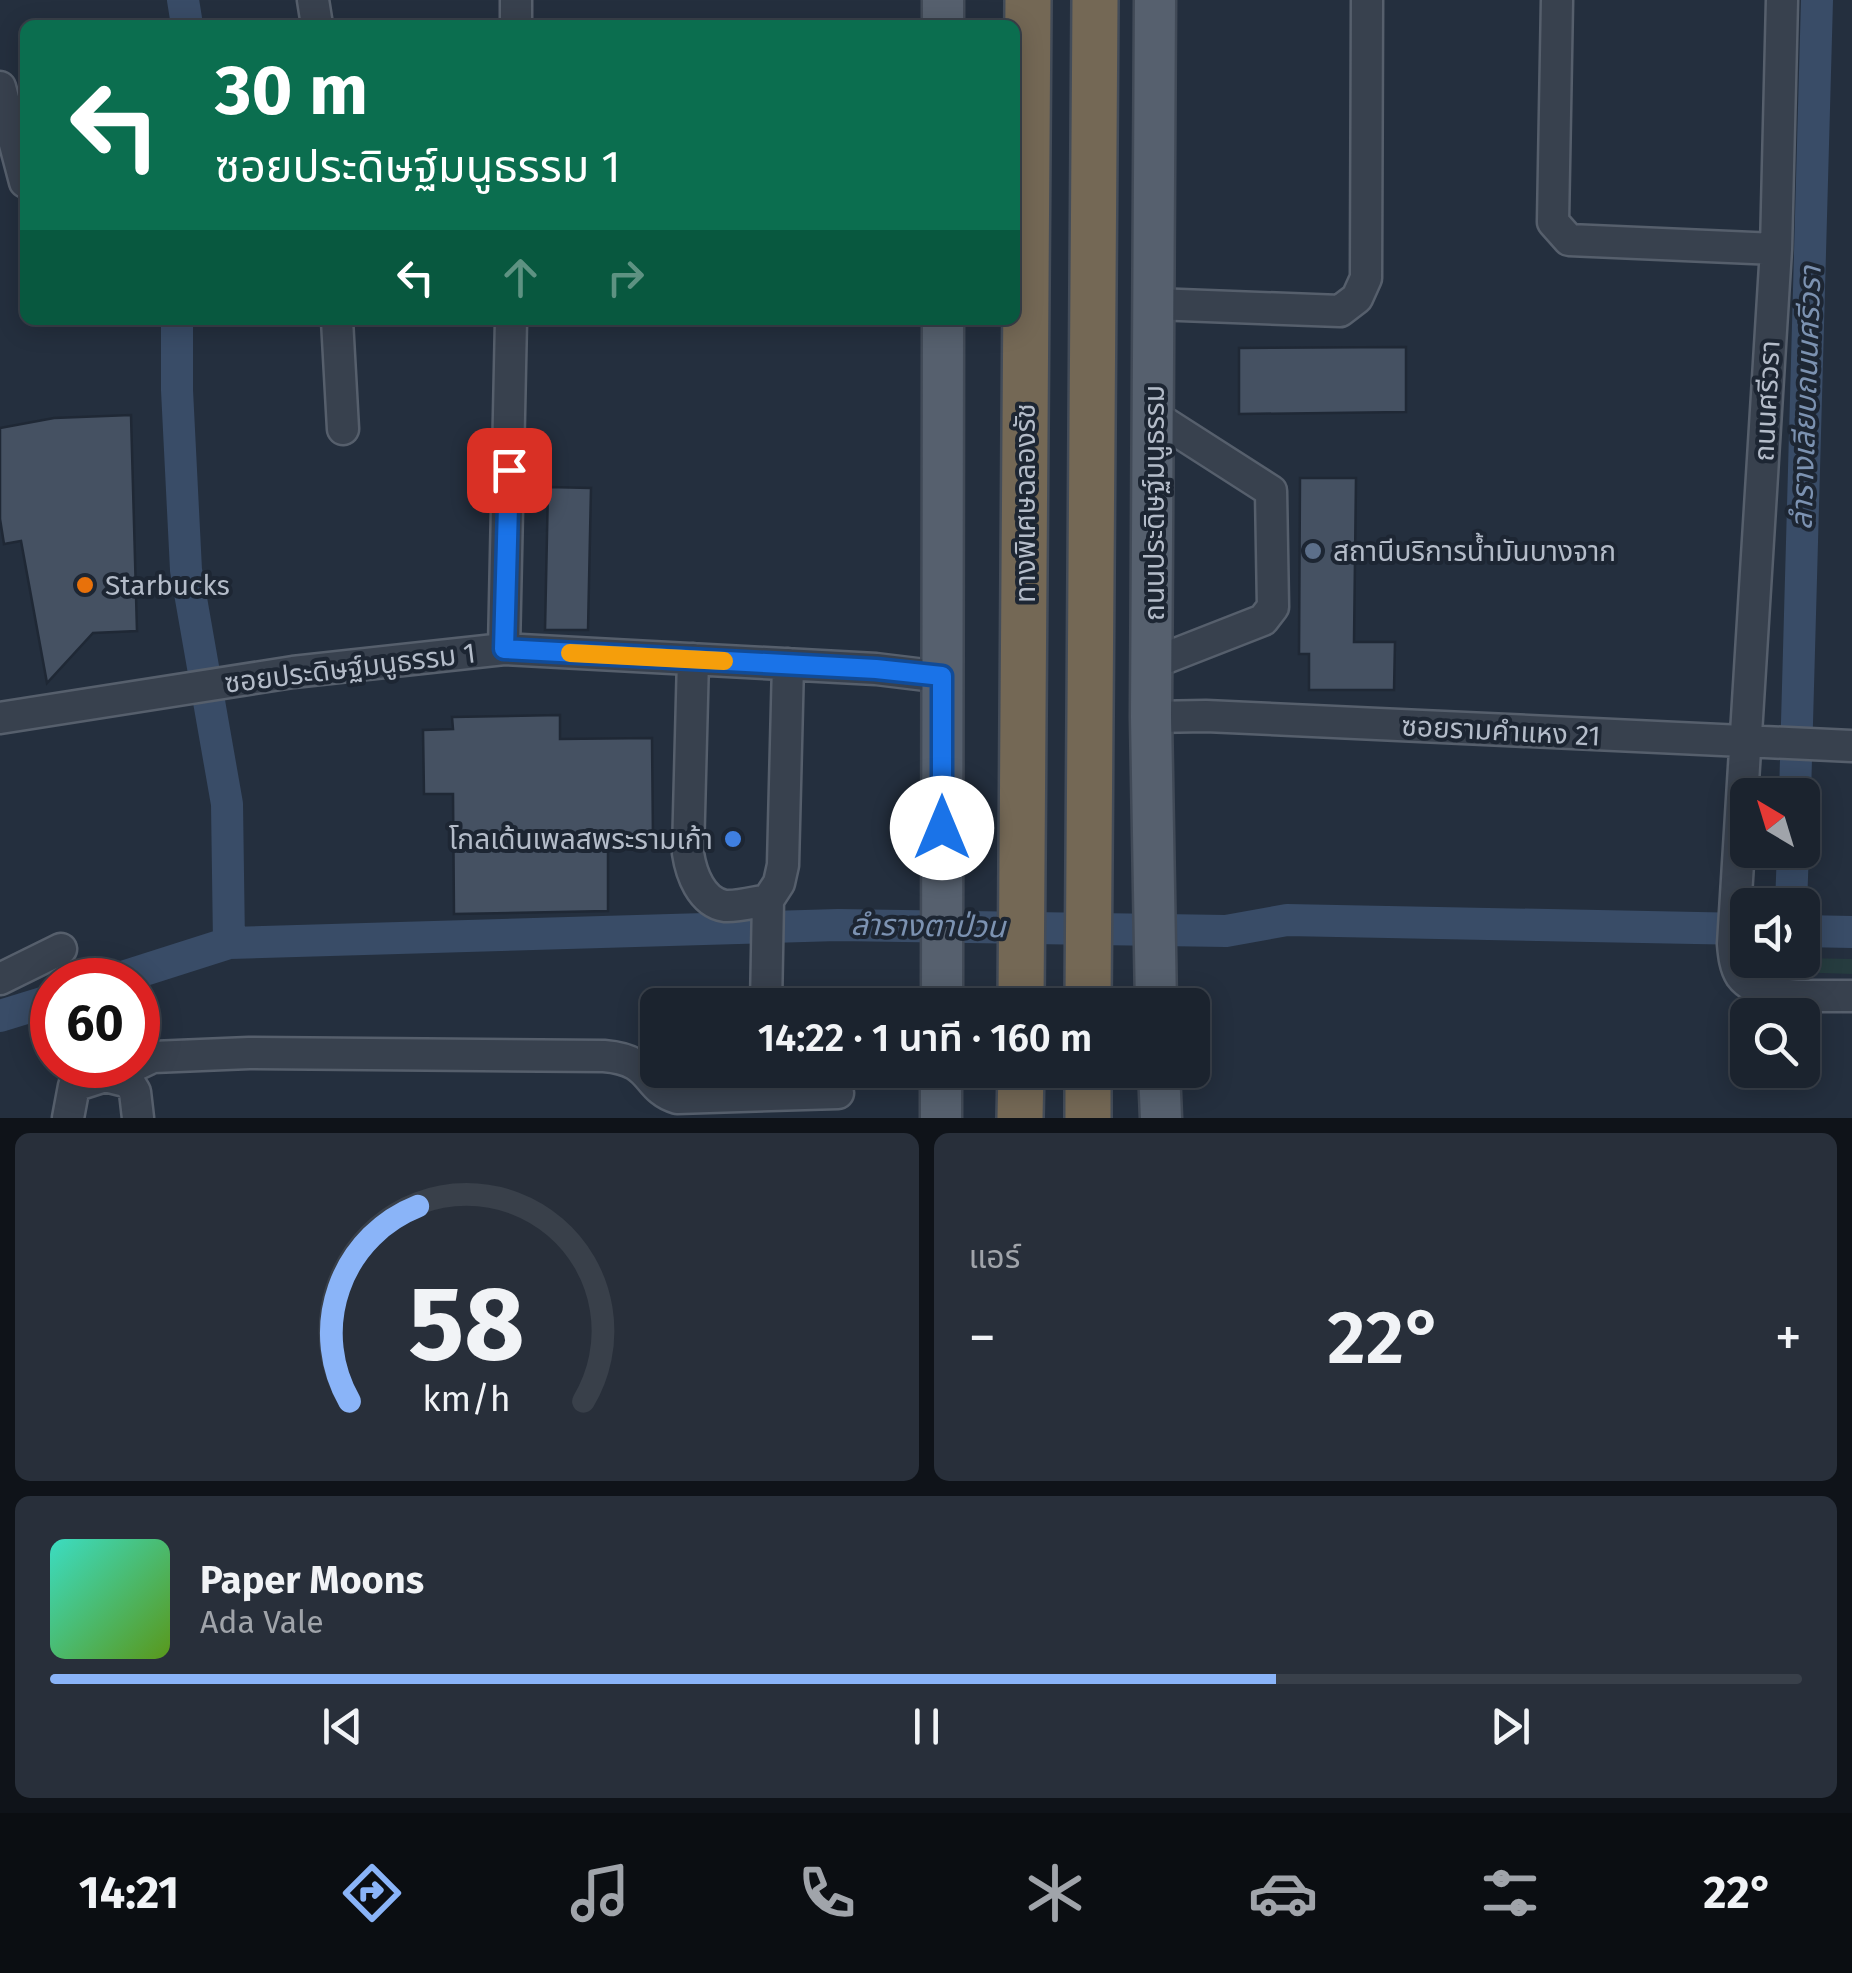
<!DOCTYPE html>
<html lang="th">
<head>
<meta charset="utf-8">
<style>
  :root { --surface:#1b232e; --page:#282f3a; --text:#f1f3f6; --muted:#a0a4aa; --line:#39404a; --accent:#8ab4f8 }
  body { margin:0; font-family:"Fira Sans","Noto Sans Thai",sans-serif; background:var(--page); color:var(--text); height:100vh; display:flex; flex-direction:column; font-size:38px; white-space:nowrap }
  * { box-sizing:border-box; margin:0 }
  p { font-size:32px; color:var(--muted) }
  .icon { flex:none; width:55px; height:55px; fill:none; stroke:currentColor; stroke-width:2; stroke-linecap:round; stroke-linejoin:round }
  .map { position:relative; height:1118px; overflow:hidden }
  .sheet { display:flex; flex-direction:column; gap:15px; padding:15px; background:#0f1319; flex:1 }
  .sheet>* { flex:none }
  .banner { position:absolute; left:20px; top:20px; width:1000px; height:305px; border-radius:15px; box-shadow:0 5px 25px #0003,0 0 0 2px var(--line); background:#0b6e4f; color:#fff; overflow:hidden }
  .needle { width:65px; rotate:322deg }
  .controls { position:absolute; left:1730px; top:778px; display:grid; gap:20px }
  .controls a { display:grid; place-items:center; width:90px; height:90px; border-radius:15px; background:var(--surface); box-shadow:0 5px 25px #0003,0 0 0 2px var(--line); font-size:50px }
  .speed { position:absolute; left:30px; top:958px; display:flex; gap:20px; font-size:50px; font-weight:700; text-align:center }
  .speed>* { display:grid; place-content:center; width:130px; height:130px; border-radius:50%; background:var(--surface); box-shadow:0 5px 25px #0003,0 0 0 2px var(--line); line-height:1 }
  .speed .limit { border:15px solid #d22; background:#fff; color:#111 }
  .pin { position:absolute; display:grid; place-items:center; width:85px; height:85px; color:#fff; margin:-42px; border-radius:20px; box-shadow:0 5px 15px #0006 }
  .me { position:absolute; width:110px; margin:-55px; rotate:0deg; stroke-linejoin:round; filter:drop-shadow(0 0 8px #0008) }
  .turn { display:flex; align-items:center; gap:35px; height:210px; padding:0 30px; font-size:45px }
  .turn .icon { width:130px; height:130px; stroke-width:2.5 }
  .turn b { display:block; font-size:70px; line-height:85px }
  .lanes { display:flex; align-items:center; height:95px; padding:0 30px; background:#0003; justify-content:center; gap:50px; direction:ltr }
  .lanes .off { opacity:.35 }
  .big { font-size:75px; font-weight:600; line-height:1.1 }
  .sheet .widget { flex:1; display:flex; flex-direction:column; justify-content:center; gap:15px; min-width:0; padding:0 35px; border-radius:15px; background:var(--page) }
  .sheet .dial { align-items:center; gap:0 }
  .dial svg { height:260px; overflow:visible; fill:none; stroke:var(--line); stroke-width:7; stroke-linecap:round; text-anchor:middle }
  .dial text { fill:var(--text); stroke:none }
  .song { display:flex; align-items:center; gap:30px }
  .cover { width:120px; height:120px; border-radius:15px; background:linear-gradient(135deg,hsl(170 70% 55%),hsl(90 70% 35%)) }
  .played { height:10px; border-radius:5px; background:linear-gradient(90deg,var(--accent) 70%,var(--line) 70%) }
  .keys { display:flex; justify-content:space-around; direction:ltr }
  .heat { display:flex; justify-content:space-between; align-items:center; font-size:55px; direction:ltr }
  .sheet .tiles { flex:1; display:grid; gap:15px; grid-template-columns:1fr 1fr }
  .widget:last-child { grid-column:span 2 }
  .trip { position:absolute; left:640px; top:988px; width:570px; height:100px; border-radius:15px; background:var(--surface); box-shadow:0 5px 25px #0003,0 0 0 2px var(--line); font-weight:600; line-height:100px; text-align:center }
  .tab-bar { display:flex; height:160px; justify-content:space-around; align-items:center; background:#0b0e12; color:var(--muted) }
  .tab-bar .icon { width:70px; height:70px }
  .tab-bar .active { color:var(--accent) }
  .tab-bar b { font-size:45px; color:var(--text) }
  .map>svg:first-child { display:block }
  .green { fill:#263c3f }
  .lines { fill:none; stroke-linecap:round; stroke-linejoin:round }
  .canal { stroke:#394c67; stroke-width:32 }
  .building { fill:#455162; stroke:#1f2835; stroke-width:2.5 }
  .minor-casing { stroke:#565f6c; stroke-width:35 }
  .major-casing { stroke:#414a57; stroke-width:45 }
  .highway-casing { stroke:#434c59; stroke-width:50 }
  .minor { stroke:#38414e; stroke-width:30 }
  .major { stroke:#56606e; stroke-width:40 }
  .highway { stroke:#746855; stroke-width:45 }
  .route-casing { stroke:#114b97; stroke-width:25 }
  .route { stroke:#1a73e8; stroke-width:18 }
  .slow { stroke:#f59e0b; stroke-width:18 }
  .service-dot { fill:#5c6f8a; stroke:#1d2633; stroke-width:4 }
  .food-dot { fill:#e8710a; stroke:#1d2633; stroke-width:4 }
  .shop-dot { fill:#3f7fe0; stroke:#1d2633; stroke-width:4 }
  .labels { text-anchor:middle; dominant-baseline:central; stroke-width:8; stroke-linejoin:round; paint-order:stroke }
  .street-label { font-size:28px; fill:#b4bcc9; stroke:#1d2633 }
  .poi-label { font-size:28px; fill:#b4bcc9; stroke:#1d2633; text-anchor:start }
  .water-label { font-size:30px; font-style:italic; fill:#7c92b1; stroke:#1d2633 }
</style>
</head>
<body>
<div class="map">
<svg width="1852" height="1118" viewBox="0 0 1852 1118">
  <rect width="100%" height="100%" fill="#242f3e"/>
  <path class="green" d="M 1803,958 L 1852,959 L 1852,974 L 1765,971 L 1767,960 Z"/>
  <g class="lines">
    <path class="canal" d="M 183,0 L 187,25
      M 177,320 L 177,390 L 186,570 L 227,804 L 229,943
      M 1795,795 L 1817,0
      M 1791,905 L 1793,850
      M 1802,931 L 1852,932
      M 113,980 L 229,943 L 838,925 L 1226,931 L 1287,920 L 1748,929
      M 0,1016 L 52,1000"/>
  </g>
  <path class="building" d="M 1406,347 L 1406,412 L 1239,414 L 1239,348 Z
    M 131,415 L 137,631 L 93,633 L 47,683 L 21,541 L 4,544 L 0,519 L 0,428 L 54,418 Z
    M 1300,478 L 1356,478 L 1354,642 L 1395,642 L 1394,690 L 1309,690 L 1309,654 L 1299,654 Z
    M 548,487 L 591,488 L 588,630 L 545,630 Z
    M 560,715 L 560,739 L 652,738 L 653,839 L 608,840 L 608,911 L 454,914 L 453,794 L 424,794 L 423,730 L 453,729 L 452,717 Z"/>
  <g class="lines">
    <g class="minor-casing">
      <path id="minor" d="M 313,0 L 317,25
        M 1557,0 L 1553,222 L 1569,240 L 1776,249
        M 1782,0 L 1776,249 L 1733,944 C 1734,955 1735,967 1741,976 C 1760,1002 1822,995 1852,996
        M 516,25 L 516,0
        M 0,87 L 25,182
        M 1154,304 L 1340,311 L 1357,298 L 1366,278 L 1367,0
        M 337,320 L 343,429
        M 504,649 L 511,320
        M 693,659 L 688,853 C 691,873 701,902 725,906 C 737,907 755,902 768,900 L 779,883 L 783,865 L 788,664
        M 1153,663 L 1263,620 L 1273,607 L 1271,491 L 1154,416
        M 1151,717 L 1206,716 L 1852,746
        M 0,718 L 293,672 L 504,649 L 876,669 L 942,677
        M 0,979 L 61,949
        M 766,1005 L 768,900
        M 138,1064 L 153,1057 L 249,1053 L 604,1056 C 655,1060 644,1088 677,1098 L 838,1093
        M 68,1118 L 74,1086 L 105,1076 L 129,1082 L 135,1092 L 138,1118"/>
    </g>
    <g class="major-casing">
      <path id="major" d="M 1155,0 L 1151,717 L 1156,1005
        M 943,25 L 943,0
        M 942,1005 L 943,320
        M 1159,1070 L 1161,1118
        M 941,1118 L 941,1070"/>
    </g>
    <g class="highway-casing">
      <path id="highway" d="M 1021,1005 L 1028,0
        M 1088,1005 L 1095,0
        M 1020,1118 L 1021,1070
        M 1088,1118 L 1088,1070"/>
    </g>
    <use href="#minor" class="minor"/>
    <use href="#major" class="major"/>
    <use href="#highway" class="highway"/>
  </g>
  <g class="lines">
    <g class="route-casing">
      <path id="route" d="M 509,470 L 504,649 L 876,669 L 942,676 L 942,828"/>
    </g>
    <use href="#route" class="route"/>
    <path class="slow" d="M 570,653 L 724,661"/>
  </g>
  <circle class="service-dot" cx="1313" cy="551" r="10"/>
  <circle class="food-dot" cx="85" cy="585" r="10"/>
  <circle class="shop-dot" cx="733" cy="839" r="10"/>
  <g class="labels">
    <g class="street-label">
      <text transform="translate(1767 401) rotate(-87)">ถนนศรีวรา</text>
      <text transform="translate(1025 503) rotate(-90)">ทางพิเศษฉลองรัช</text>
      <text transform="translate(1154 503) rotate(-90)">ถนนประดิษฐ์มนูธรรม</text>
      <text transform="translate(350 668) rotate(-7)">ซอยประดิษฐ์มนูธรรม 1</text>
      <text transform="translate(1501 731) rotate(3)">ซอยรามคำแหง 21</text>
    </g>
    <g class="poi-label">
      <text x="1333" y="551">สถานีบริการน้ำมันบางจาก</text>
      <text x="105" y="585">Starbucks</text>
      <text x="713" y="839" text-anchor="end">โกลเด้นเพลสพระรามเก้า</text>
    </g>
    <g class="water-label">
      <text transform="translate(1806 398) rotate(-88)">ลำรางเลียบถนนศรีวรา</text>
      <text transform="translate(928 926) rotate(1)">ลำรางตาป่วน</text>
    </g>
  </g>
</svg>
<div class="controls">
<a><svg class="needle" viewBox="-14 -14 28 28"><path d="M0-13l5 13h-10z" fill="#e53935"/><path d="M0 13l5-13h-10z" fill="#a0a4aa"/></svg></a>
<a><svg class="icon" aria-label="sound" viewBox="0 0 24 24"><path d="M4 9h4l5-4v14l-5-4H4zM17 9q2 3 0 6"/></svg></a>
<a><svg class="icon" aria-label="search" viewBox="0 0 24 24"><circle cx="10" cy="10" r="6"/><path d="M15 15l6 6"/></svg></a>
</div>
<div class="speed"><div class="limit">60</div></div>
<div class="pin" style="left:509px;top:470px;background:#d93025"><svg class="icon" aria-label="arrive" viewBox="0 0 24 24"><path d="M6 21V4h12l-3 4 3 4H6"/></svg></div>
<svg class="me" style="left:942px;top:828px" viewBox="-20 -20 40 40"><circle r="19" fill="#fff"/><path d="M0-13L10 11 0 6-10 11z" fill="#1a73e8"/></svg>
<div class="trip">14:22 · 1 นาที · 160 m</div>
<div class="banner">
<div class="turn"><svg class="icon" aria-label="left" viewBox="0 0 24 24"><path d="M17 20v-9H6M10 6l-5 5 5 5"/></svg><div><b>30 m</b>ซอยประดิษฐ์มนูธรรม 1</div></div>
<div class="lanes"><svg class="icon" aria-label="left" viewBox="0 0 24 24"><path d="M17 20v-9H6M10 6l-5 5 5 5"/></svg><svg class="icon off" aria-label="ahead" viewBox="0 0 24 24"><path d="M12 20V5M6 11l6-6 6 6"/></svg><svg class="icon off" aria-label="right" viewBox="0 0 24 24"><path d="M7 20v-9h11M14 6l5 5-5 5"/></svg></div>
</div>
</div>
<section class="sheet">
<div class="tiles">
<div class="widget dial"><svg viewBox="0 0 100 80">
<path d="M14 69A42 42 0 1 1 86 69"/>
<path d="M14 69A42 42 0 0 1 35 9" stroke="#8ab4f8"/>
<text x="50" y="56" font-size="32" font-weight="700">58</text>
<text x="50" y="72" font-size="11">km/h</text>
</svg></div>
<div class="widget"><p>แอร์</p>
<div class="heat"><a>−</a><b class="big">22°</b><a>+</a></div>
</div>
<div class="widget">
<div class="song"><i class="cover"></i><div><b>Paper Moons</b><p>Ada Vale</p></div></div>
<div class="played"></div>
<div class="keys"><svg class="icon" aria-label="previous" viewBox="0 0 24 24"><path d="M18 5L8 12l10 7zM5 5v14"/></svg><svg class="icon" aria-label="pause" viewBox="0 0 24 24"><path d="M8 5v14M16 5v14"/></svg><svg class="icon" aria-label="next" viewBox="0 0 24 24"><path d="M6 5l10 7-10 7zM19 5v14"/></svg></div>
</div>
</div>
</section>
<nav class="tab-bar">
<b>14:21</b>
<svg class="icon active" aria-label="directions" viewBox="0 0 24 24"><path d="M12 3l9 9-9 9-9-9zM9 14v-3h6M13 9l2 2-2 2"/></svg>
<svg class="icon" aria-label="music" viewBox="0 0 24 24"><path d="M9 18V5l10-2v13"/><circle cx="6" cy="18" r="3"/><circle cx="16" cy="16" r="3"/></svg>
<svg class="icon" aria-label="phone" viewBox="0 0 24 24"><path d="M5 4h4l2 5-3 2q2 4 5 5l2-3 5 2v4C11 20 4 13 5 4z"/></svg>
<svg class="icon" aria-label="climate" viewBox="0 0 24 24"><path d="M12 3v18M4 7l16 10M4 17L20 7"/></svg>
<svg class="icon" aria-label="car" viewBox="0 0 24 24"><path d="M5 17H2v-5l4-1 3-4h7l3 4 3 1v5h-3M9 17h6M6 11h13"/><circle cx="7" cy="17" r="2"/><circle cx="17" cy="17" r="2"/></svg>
<svg class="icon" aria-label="filters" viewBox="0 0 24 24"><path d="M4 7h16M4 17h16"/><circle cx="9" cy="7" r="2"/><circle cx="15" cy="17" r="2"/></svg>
<b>22°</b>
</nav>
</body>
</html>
